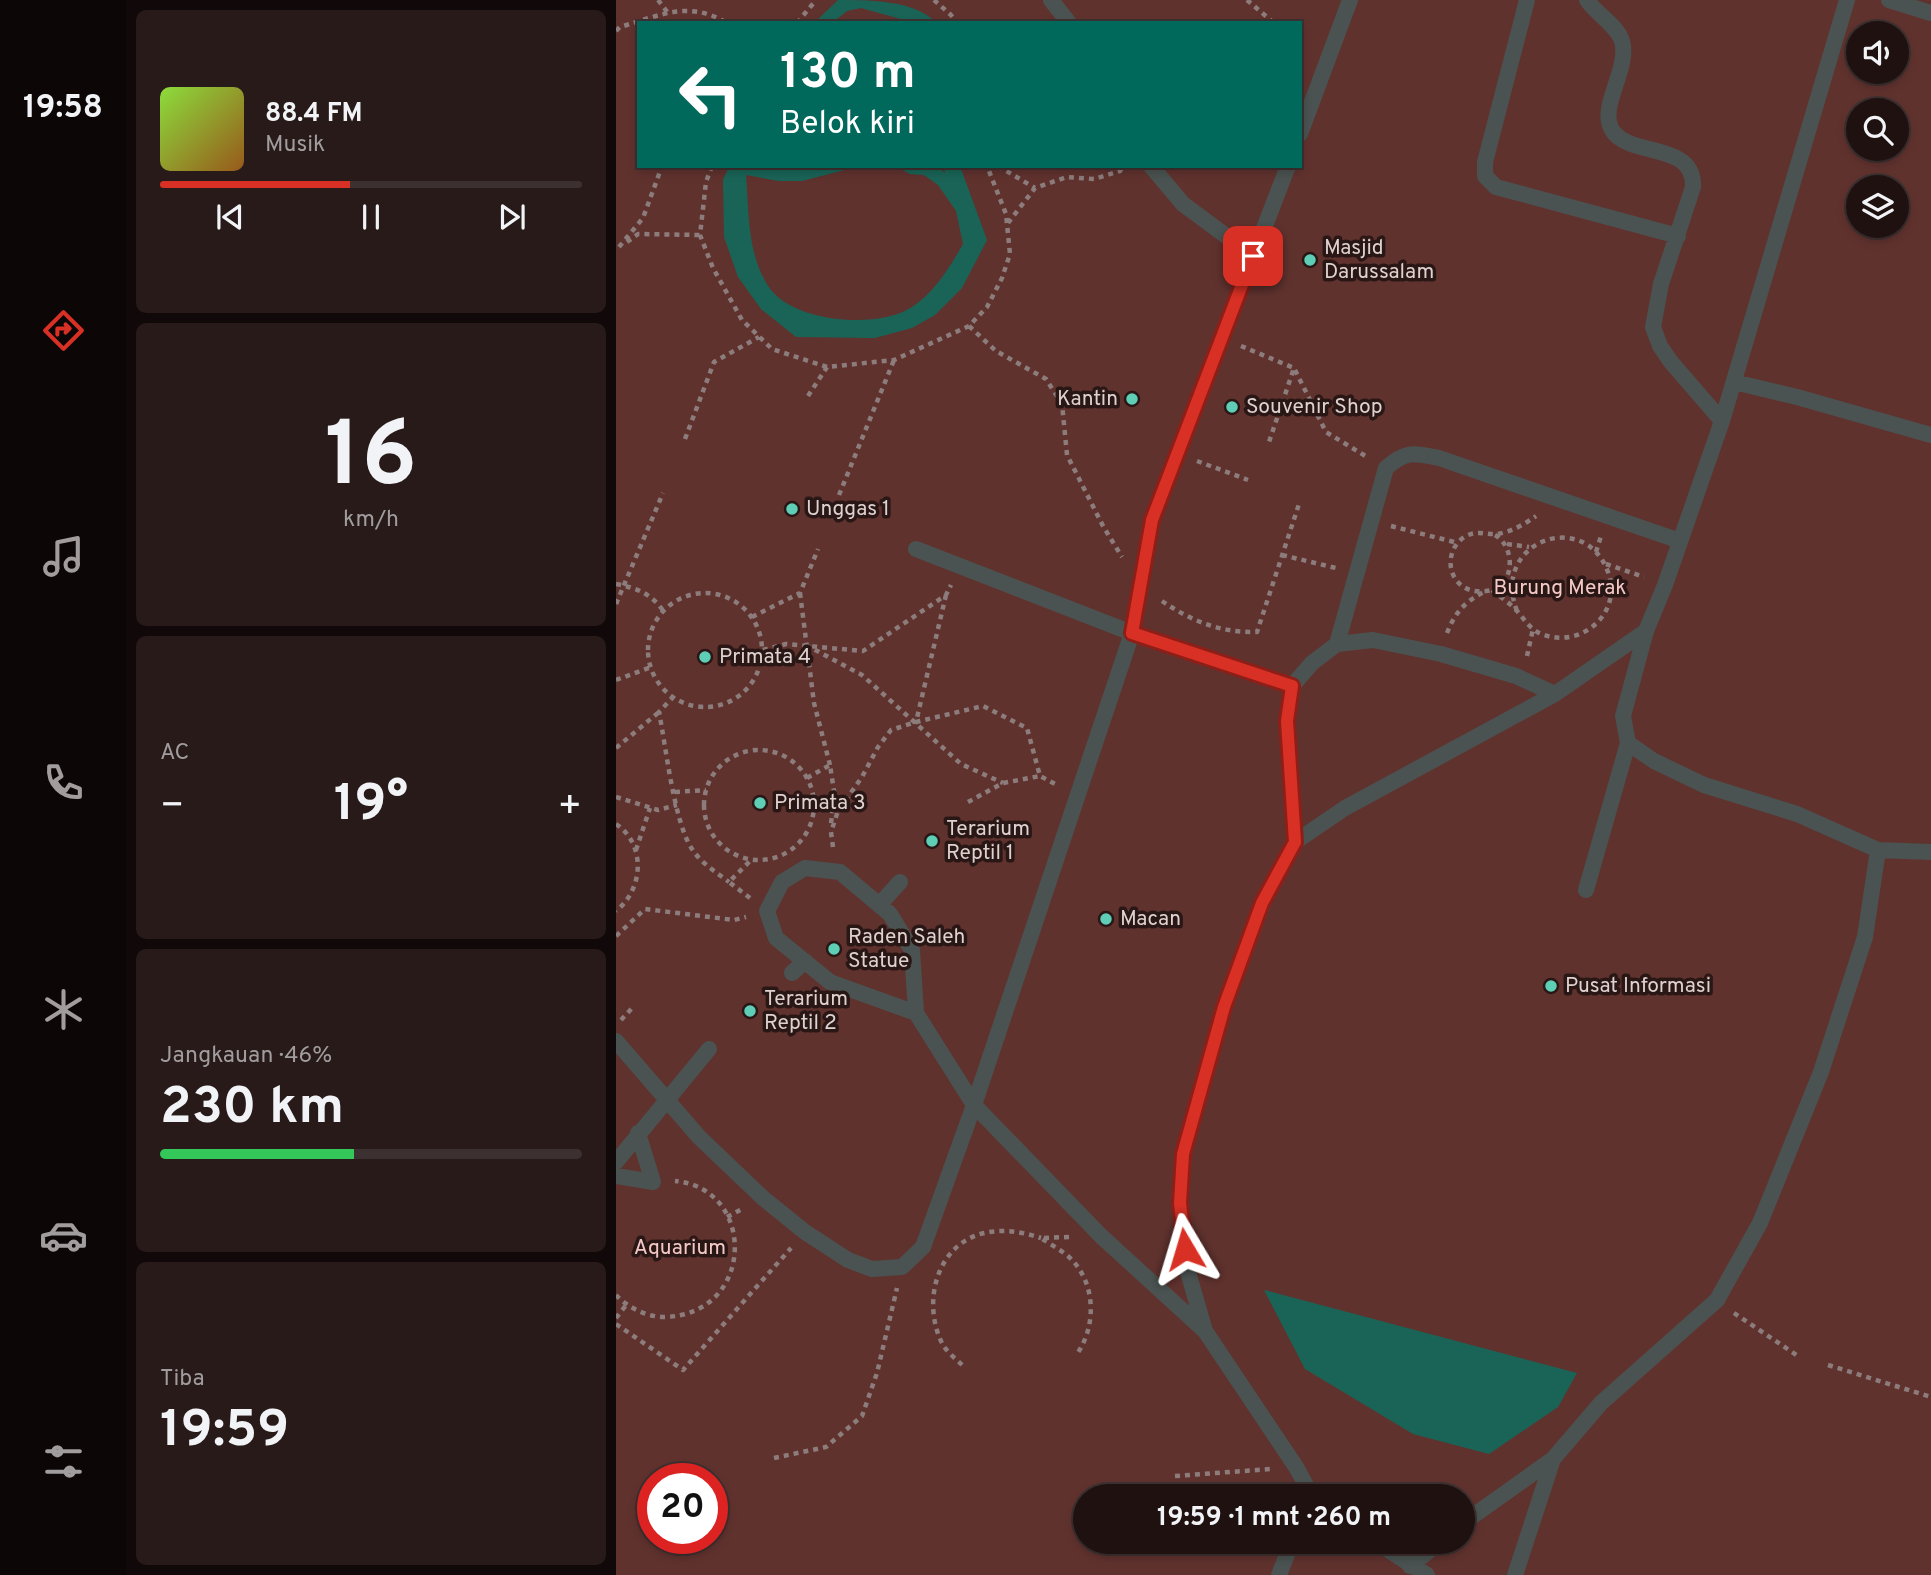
<!DOCTYPE html>
<html lang="id">
<head>
<meta charset="utf-8">
<style>
  :root { --surface:#1f1110; --page:#271a19; --text:#f1f3f6; --muted:#a19d9f; --line:#3c3130; --accent:#d93025 }
  body { margin:0; font-family:Overpass,sans-serif; background:var(--page); color:var(--text); height:100vh; display:flex; flex-direction:column; font-size:26px; white-space:nowrap }
  * { box-sizing:border-box; margin:0 }
  p { font-size:23px; color:var(--muted) }
  .icon { flex:none; width:38px; height:38px; fill:none; stroke:currentColor; stroke-width:2; stroke-linecap:round; stroke-linejoin:round }
  .map { position:relative; flex:1; overflow:hidden }
  .details { display:flex; flex-direction:column; gap:10px; padding:10px; background:#110909; width:490px }
  .details>* { flex:none }
  .top-card { position:absolute; left:21px; top:21px; width:665px; height:147px; border-radius:0px; box-shadow:0 4px 10px #0003,0 0 0 2px var(--line); background:#00695c; color:#fff; overflow:hidden }
  .buttons { position:absolute; left:1230px; top:21px; display:grid; gap:14px }
  .buttons a { display:grid; place-items:center; width:63px; height:63px; border-radius:50%; background:var(--surface); box-shadow:0 4px 10px #0003,0 0 0 2px var(--line); font-size:35px }
  .speed { position:absolute; left:21px; top:1463px; display:flex; gap:14px; font-size:35px; font-weight:700; text-align:center }
  .speed>* { display:grid; place-content:center; width:91px; height:91px; border-radius:50%; background:var(--surface); box-shadow:0 4px 10px #0003,0 0 0 2px var(--line); line-height:1 }
  .speed .limit { border:10px solid #d22; background:#fff; color:#111 }
  .pin { position:absolute; display:grid; place-items:center; width:60px; height:60px; color:#fff; margin:-30px; border-radius:14px; box-shadow:0 4px 10px #0006 }
  .me { position:absolute; width:77px; margin:-38px; rotate:353deg; stroke-linejoin:round; filter:drop-shadow(0 0 5px #0008) }
  .turn { display:flex; align-items:center; gap:24px; height:147px; padding:0 28px; font-size:32px }
  .turn .icon { width:91px; height:91px; stroke-width:2.5 }
  .turn b { display:block; font-size:49px; line-height:60px }
  .big { font-size:52px; font-weight:700; line-height:1.1 }
  .details .card { flex:1; display:flex; flex-direction:column; justify-content:center; gap:10px; min-width:0; padding:0 24px; border-radius:10px; background:var(--page) }
  .details .dial { align-items:center; gap:0 }
  .dial b { font-size:91px; line-height:1 }
  .song { display:flex; align-items:center; gap:21px }
  .cover { width:84px; height:84px; border-radius:10px; background:linear-gradient(135deg,hsl(90 70% 55%),hsl(30 70% 35%)) }
  .played { height:7px; border-radius:4px; background:linear-gradient(90deg,var(--accent) 45%,var(--line) 45%) }
  .keys { display:flex; justify-content:space-around; direction:ltr }
  .heat { display:flex; justify-content:space-between; align-items:center; font-size:38px; direction:ltr }
  .charge { height:10px; border-radius:5px; background:linear-gradient(90deg,#34c759 46%,var(--line) 0) }
  .trip { position:absolute; left:457px; top:1484px; width:402px; height:70px; border-radius:35px; background:var(--surface); box-shadow:0 4px 10px #0003,0 0 0 2px var(--line); font-weight:700; line-height:70px; text-align:center }
  main { display:flex; flex:1; min-height:0 }
  .tabs { display:flex; flex-direction:column; width:126px; justify-content:space-around; align-items:center; background:#0c0706; color:var(--muted) }
  .tabs .icon { width:49px; height:49px }
  .tabs .on { color:var(--accent) }
  .tabs b { font-size:32px; color:var(--text) }
  .map>svg:first-child { display:block }
  .green { fill:#60322e; fill-rule:evenodd }
  .water { fill:#1a6457 }
  .lines { fill:none; stroke-linecap:round; stroke-linejoin:round }
  .path { stroke:#8c7d7c; stroke-width:4.5; stroke-dasharray:5 5; stroke-linecap:butt }
  .lane { stroke:#4a5351; stroke-width:16 }
  .route-casing { stroke:#8d1f18; stroke-width:18 }
  .route { stroke:#d93025; stroke-width:12 }
  .poi-dot { fill:#5eceb7; stroke:#291716; stroke-width:2.5 }
  .labels { text-anchor:middle; dominant-baseline:central; stroke-width:7; stroke-linejoin:round; paint-order:stroke }
  .poi-label { font-size:21px; fill:#ded1cf; stroke:#291716; text-anchor:start }
  .park-label { font-size:21px; fill:#f4c9c5; stroke:#291716 }
</style>
</head>
<body>
<main>
<nav class="tabs">
<b>19:58</b>
<svg class="icon on" aria-label="directions" viewBox="0 0 24 24"><path d="M12 3l9 9-9 9-9-9zM9 14v-3h6M13 9l2 2-2 2"/></svg>
<svg class="icon" aria-label="music" viewBox="0 0 24 24"><path d="M9 18V5l10-2v13"/><circle cx="6" cy="18" r="3"/><circle cx="16" cy="16" r="3"/></svg>
<svg class="icon" aria-label="phone" viewBox="0 0 24 24"><path d="M5 4h4l2 5-3 2q2 4 5 5l2-3 5 2v4C11 20 4 13 5 4z"/></svg>
<svg class="icon" aria-label="climate" viewBox="0 0 24 24"><path d="M12 3v18M4 7l16 10M4 17L20 7"/></svg>
<svg class="icon" aria-label="car" viewBox="0 0 24 24"><path d="M5 17H2v-5l4-1 3-4h7l3 4 3 1v5h-3M9 17h6M6 11h13"/><circle cx="7" cy="17" r="2"/><circle cx="17" cy="17" r="2"/></svg>
<svg class="icon" aria-label="filters" viewBox="0 0 24 24"><path d="M4 7h16M4 17h16"/><circle cx="9" cy="7" r="2"/><circle cx="15" cy="17" r="2"/></svg>
</nav>
<section class="details">
<div class="card">
<div class="song"><i class="cover"></i><div><b>88.4 FM</b><p>Musik</p></div></div>
<div class="played"></div>
<div class="keys"><svg class="icon" aria-label="previous" viewBox="0 0 24 24"><path d="M18 5L8 12l10 7zM5 5v14"/></svg><svg class="icon" aria-label="pause" viewBox="0 0 24 24"><path d="M8 5v14M16 5v14"/></svg><svg class="icon" aria-label="next" viewBox="0 0 24 24"><path d="M6 5l10 7-10 7zM19 5v14"/></svg></div>
</div>
<div class="card dial"><b>16</b><p>km/h</p></div>
<div class="card"><p>AC</p>
<div class="heat"><a>−</a><b class="big">19°</b><a>+</a></div>
</div>
<div class="card"><p>Jangkauan · 46%</p><b class="big">230 km</b><div class="charge"></div></div>
<div class="card"><p>Tiba</p><b class="big">19:59</b></div>
</section>
<div class="map">
<svg width="1315" height="1575" viewBox="0 0 1315 1575">
  <rect width="100%" height="100%" fill="#291716"/>
  <path class="green" d="M 0,0 L 1315,0 L 1315,1575 L 0,1575 ZM 23,23 L 684,23 L 684,166 L 23,166 ZM 1242,33 L 1281,33 L 1281,72 L 1242,72 ZM 1242,110 L 1281,110 L 1281,149 L 1242,149 ZM 1242,187 L 1281,187 L 1281,226 L 1242,226 ZM 37,1479 L 96,1479 L 96,1538 L 37,1538 ZM 469,1496 L 847,1496 L 847,1542 L 469,1542 Z"/>
  <path class="water" d="M 222,0 C 255,0 298,0 321,23 L 299,23 L 245,8 L 231,11 L 216,23 L 198,23 Z
    M 113,166 L 244,166 L 186,181 L 163,181 L 130,175 C 133,213 131,258 155,290 C 181,323 263,329 296,307 C 318,293 334,267 347,244 L 340,211 L 322,185 L 308,175 L 294,174 L 279,166 L 321,166 L 329,173 L 328,166 L 344,166 L 371,240 L 346,288 L 319,315 L 296,328 L 259,338 L 180,337 L 145,309 L 122,277 L 108,237 L 107,180 Z
    M 648,1290 L 961,1373 L 942,1407 L 873,1454 L 797,1434 L 689,1369 Z"/>
  <g class="lines">
    <path class="path" d="M 42,0 L 52,13
      M 318,0 L 335,15 L 341,23
      M 631,0 L 658,23
      M 181,23 L 200,0
      M 0,31 L 4,27 C 45,15 73,0 111,23
      M 96,166 L 90,182 L 84,235 L 97,268 L 126,320 L 156,349 L 211,367 L 278,360 L 353,326 L 371,307 L 386,278 L 394,254 L 390,214 L 371,166
      M 382,166 L 419,188
      M 392,223 L 419,188 L 451,177 L 478,179 L 504,171 L 507,166
      M 11,242 L 22,234 L 84,235
      M 3,247 L 27,218 L 46,166
      M 353,326 L 380,351 L 430,379 L 446,404 L 451,455 L 487,526 L 506,557
      M 625,346 L 678,368 L 653,442
      M 679,370 L 710,432 L 751,457
      M 192,396 L 211,367
      M 69,439 L 98,362 L 143,337
      M 581,461 L 632,480
      M 223,495 L 278,360
      M 775,526 L 842,543
      M 879,535 C 900,547 900,588 870,591 C 861,592 852,591 845,585 C 829,572 832,546 850,536 C 862,530 870,535 881,534 C 895,532 909,524 920,516
      M 891,544 L 913,547
      M 980,552 L 985,536
      M 666,555 L 720,568
      M 990,564 L 1028,577
      M 0,584 C 21,588 36,594 48,612
      M 876,590 C 884,597 894,603 901,611 C 909,620 915,631 928,635 C 967,648 1007,612 992,572 C 968,507 874,542 901,611
      M 184,593 L 198,703 L 214,765
      M32 650a57 57 0 1 1 114 0a57 57 0 1 1-114 0Z
      M 330,595 L 300,722 L 367,706 L 411,728 L 424,776 L 441,785
      M 546,601 C 575,621 605,633 641,632 L 683,504
      M 0,604 L 47,493
      M 136,617 L 184,593 L 202,549
      M 831,633 C 839,613 848,602 868,592
      M 190,645 L 246,675 L 345,764 L 387,783
      M 147,650 L 170,644 L 247,651 L 330,595 L 335,585
      M 911,656 L 917,629
      M 0,680 L 35,667
      M 58,696 L 43,712 C 50,747 58,822 76,849 C 85,863 100,872 113,882
      M 0,748 L 43,712
      M88 805a55 55 0 1 1 110 0a55 55 0 1 1-110 0Z
      M 191,778 L 214,765 L 218,791 L 215,824
      M 59,792 L 90,790
      M 0,797 L 42,810 L 61,805
      M 352,802 L 387,783 L 424,776
      M 0,824 C 30,844 28,889 0,911
      M 217,847 L 215,832 L 222,811 L 246,777 L 262,747 L 275,730 L 300,722
      M 20,850 L 34,808
      M 134,898 L 113,882 L 135,860
      M 0,936 L 29,909 L 118,920 L 130,917
      M 5,1020 L 18,1006
      M 111,1217 L 128,1208
      M 453,1237 L 425,1238 C 434,1244 445,1250 453,1257 C 480,1282 481,1325 461,1354
      M 0,1295 C 11,1307 31,1317 48,1317 C 140,1315 141,1188 59,1181
      M 1118,1313 L 1182,1356
      M 0,1318 L 11,1304
      M 0,1324 L 67,1370 L 175,1248
      M 346,1365 C 340,1359 332,1353 327,1345 C 307,1308 317,1251 361,1235 C 382,1228 404,1231 425,1238
      M 1212,1365 L 1315,1397
      M 158,1458 L 210,1447 L 246,1416 L 261,1373 L 281,1288
      M 559,1476 L 655,1469"/>
    <path class="lane" d="M 435,0 L 453,23
      M 911,0 L 869,162 L 869,176 L 880,187 L 1062,236
      M 971,0 C 980,14 1001,25 1006,41 C 1014,69 982,107 996,130 C 1013,158 1079,141 1077,187 L 1045,284 L 1037,327 L 1044,346 L 1055,362 L 1106,421
      M 1273,0 L 1315,13
      M 684,134 L 734,0
      M 535,166 L 567,204 L 637,256
      M 1118,382 L 1181,397 L 1315,435
      M 300,549 L 516,633 L 676,686
      M 1030,631 L 1007,716 L 1012,743 L 1038,761 L 1088,785 L 1181,814 L 1262,850 L 1315,852
      M 721,644 L 770,468 C 790,450 798,453 823,458 L 1064,541
      M 679,842 L 671,721 L 676,686 L 696,663 L 721,644 L 757,640 L 825,654 L 900,676 L 939,694
      M 970,890 L 1012,743
      M 263,905 L 284,882
      M 176,973 L 189,961
      M 300,1013 L 214,982 L 160,938 L 151,911 L 166,882 L 189,868 L 224,872 L 274,914 L 296,950 L 300,1013 L 358,1105 L 485,1236 L 589,1331
      M 0,1041 L 83,1137 L 147,1198 L 189,1232 L 232,1260 L 256,1269 L 286,1267 L 307,1247 L 358,1105 L 516,633 L 536,520 L 672,166
      M 0,1162 L 93,1049
      M 0,1176 L 37,1182 L 22,1133
      M 696,1496 L 680,1467 L 589,1331 L 572,1272 L 564,1203 L 567,1155 L 608,1007 L 647,903 L 679,842 L 729,808 L 939,694 L 1030,631 L 1049,585 L 1106,421 L 1231,0
      M 847,1523 L 937,1459
      M 760,1542 L 811,1575
      M 794,1566 L 824,1542
      M 663,1575 L 676,1542
      M 899,1575 L 937,1459 L 985,1403 L 1101,1300 L 1144,1223 L 1205,1072 L 1249,937 L 1262,850"/>
  </g>
  <g class="lines">
    <g class="route-casing">
      <path id="route" d="M 569,1249 L 564,1203 L 567,1154 L 608,1007 L 646,903 L 679,842 L 671,721 L 676,686 L 516,633 L 536,520 L 637,256"/>
    </g>
    <use href="#route" class="route"/>
  </g>
  <g class="poi-dot">
    <circle cx="694" cy="260" r="7"/>
    <circle cx="516" cy="399" r="7"/>
    <circle cx="616" cy="407" r="7"/>
    <circle cx="176" cy="509" r="7"/>
    <circle cx="89" cy="657" r="7"/>
    <circle cx="144" cy="803" r="7"/>
    <circle cx="316" cy="841" r="7"/>
    <circle cx="490" cy="919" r="7"/>
    <circle cx="218" cy="949" r="7"/>
    <circle cx="935" cy="986" r="7"/>
    <circle cx="134" cy="1011" r="7"/>
  </g>
  <g class="labels">
    <g class="poi-label">
      <text x="708" y="248">Masjid<tspan x="708" dy="24">Darussalam</tspan></text>
      <text x="502" y="399" text-anchor="end">Kantin</text>
      <text x="630" y="407">Souvenir Shop</text>
      <text x="190" y="509">Unggas 1</text>
      <text x="103" y="657">Primata 4</text>
      <text x="158" y="803">Primata 3</text>
      <text x="330" y="829">Terarium<tspan x="330" dy="24">Reptil 1</tspan></text>
      <text x="504" y="919">Macan</text>
      <text x="232" y="937">Raden Saleh<tspan x="232" dy="24">Statue</tspan></text>
      <text x="949" y="986">Pusat Informasi</text>
      <text x="148" y="999">Terarium<tspan x="148" dy="24">Reptil 2</tspan></text>
    </g>
    <g class="park-label">
      <text x="944" y="588">Burung Merak</text>
      <text x="64" y="1248">Aquarium</text>
    </g>
  </g>
</svg>
<div class="buttons">
<a><svg class="icon" aria-label="sound" viewBox="0 0 24 24"><path d="M4 9h4l5-4v14l-5-4H4zM17 9q2 3 0 6"/></svg></a>
<a><svg class="icon" aria-label="search" viewBox="0 0 24 24"><circle cx="10" cy="10" r="6"/><path d="M15 15l6 6"/></svg></a>
<a><svg class="icon" aria-label="layers" viewBox="0 0 24 24"><path d="M12 4l9 5-9 5-9-5zM3 14l9 5 9-5"/></svg></a>
</div>
<div class="speed"><div class="limit">20</div></div>
<div class="pin" style="left:637px;top:256px;background:#d93025"><svg class="icon" aria-label="arrive" viewBox="0 0 24 24"><path d="M6 21V4h12l-3 4 3 4H6"/></svg></div>
<svg class="me" style="left:569px;top:1249px" viewBox="-20 -20 40 40"><path d="M0-17L14 15 0 8-14 15z" fill="#d93025" stroke="#fff" stroke-width="4"/></svg>
<div class="trip">19:59 · 1 mnt · 260 m</div>
<div class="top-card">
<div class="turn"><svg class="icon" aria-label="left" viewBox="0 0 24 24"><path d="M17 20v-9H6M10 6l-5 5 5 5"/></svg><div><b>130 m</b>Belok kiri</div></div>
</div>
</div>
</main>
</body>
</html>
